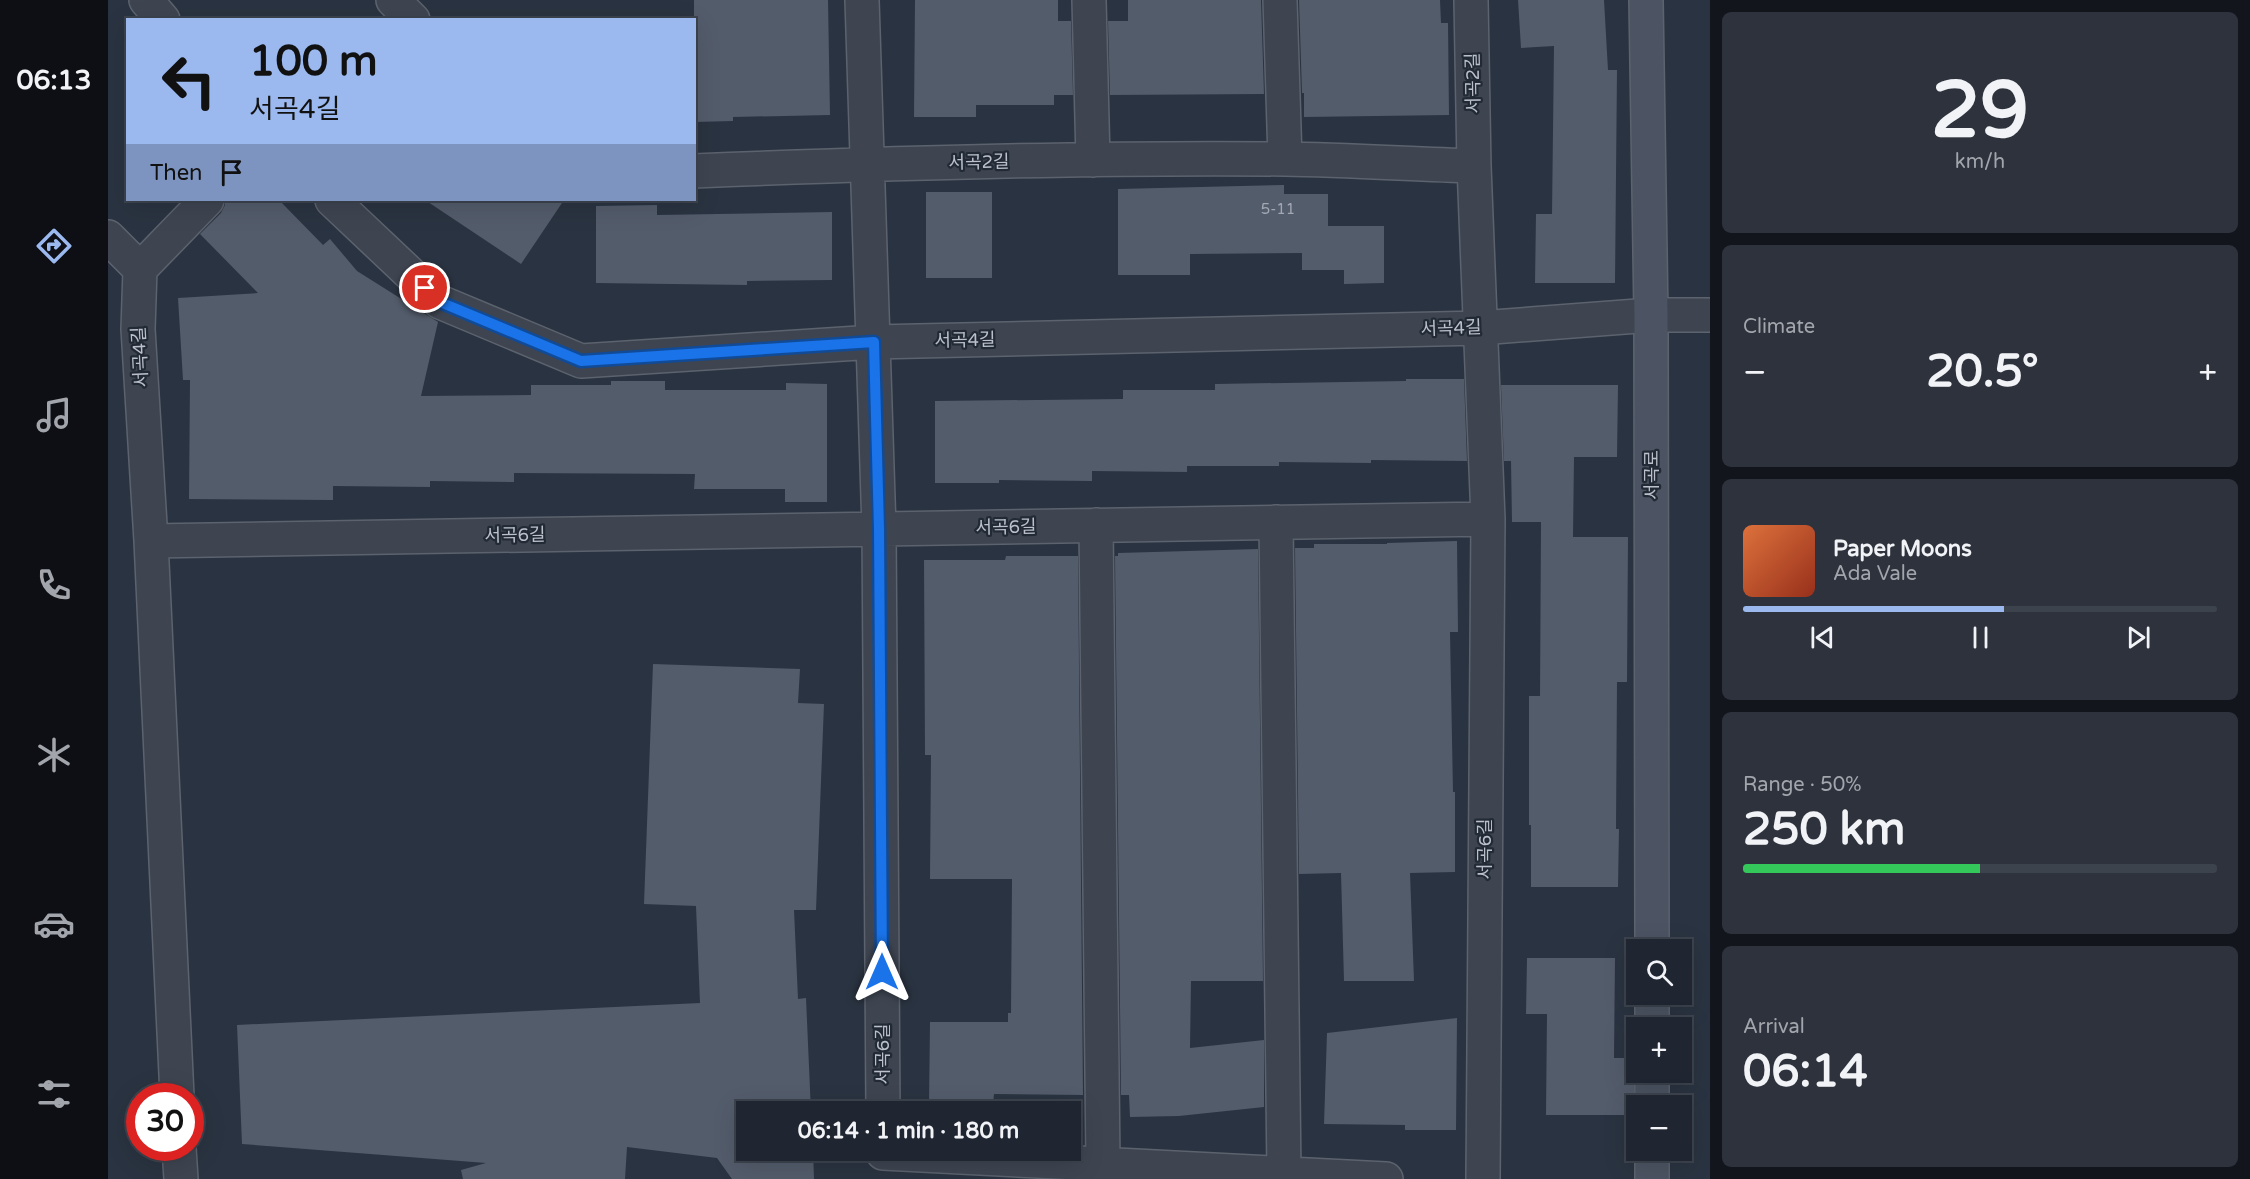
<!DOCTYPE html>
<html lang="en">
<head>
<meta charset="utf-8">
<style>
  :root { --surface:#202631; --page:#2d323d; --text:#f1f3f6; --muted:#a2a5ab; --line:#3d434d; --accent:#9bb9ef }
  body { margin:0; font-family:"Varela Round","Noto Sans KR",sans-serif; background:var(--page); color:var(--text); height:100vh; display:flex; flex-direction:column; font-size:22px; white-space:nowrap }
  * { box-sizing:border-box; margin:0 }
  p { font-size:20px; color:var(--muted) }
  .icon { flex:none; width:33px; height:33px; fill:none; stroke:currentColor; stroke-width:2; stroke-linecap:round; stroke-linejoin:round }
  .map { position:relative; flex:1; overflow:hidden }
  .sheet { display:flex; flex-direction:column; gap:12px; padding:12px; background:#12151b; width:540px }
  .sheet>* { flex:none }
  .top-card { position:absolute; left:18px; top:18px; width:570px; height:183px; border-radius:0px; box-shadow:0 6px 24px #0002,0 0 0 2px var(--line); background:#9bb9ef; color:#111; overflow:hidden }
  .controls { position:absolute; left:1518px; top:939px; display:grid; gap:12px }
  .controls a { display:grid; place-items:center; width:66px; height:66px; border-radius:0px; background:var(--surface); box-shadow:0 6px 24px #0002,0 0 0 2px var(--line); font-size:30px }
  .speed { position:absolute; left:18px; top:1083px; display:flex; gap:12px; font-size:30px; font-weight:700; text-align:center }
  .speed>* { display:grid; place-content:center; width:78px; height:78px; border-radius:50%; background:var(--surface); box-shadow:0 6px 24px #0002,0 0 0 2px var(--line); line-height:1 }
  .speed .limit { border:9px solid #d22; background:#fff; color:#111 }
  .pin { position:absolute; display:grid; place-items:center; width:51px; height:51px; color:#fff; margin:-26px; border:3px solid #fff; border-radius:50%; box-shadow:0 2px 6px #0007 }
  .me { position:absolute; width:66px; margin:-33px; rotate:0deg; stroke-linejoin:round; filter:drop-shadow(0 0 4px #0008) }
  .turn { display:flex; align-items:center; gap:21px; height:126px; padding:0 24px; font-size:27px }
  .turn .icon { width:78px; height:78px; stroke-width:2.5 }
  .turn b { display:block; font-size:42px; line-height:51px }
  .then { display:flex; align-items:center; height:57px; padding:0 24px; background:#0003; gap:12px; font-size:22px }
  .big { font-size:45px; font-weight:700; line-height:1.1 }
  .sheet .widget { flex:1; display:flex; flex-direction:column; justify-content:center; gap:9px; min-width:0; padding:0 21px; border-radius:9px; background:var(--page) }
  .sheet .dial { align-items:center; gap:0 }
  .dial b { font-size:78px; line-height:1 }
  .song { display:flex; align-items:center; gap:18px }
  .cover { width:72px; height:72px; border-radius:9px; background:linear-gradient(135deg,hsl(20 70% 55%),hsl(10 70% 35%)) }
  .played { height:6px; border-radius:3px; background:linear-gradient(90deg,var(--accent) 55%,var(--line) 55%) }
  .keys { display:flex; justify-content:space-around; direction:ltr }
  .heat { display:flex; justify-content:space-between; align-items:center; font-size:33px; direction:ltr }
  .charge { height:9px; border-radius:4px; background:linear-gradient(90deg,#34c759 50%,var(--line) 0) }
  .trip { position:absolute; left:628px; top:1101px; width:345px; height:60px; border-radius:0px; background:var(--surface); box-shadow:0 6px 24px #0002,0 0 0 2px var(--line); font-weight:700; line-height:60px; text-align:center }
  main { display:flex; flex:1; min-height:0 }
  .dock { display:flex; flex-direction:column; width:108px; justify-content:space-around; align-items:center; background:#0d0f14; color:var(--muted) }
  .dock .icon { width:42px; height:42px }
  .dock .active { color:var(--accent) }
  .dock b { font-size:27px; color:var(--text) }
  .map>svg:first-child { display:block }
  .building { fill:#535c6b }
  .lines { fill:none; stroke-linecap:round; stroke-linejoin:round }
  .street-casing { stroke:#5c636e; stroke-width:36 }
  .secondary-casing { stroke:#5c636e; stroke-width:36 }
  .street { stroke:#3e4551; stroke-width:33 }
  .secondary { stroke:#4c5463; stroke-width:33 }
  .route-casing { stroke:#114b97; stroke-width:15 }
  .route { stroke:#1a73e8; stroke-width:10 }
  .labels { text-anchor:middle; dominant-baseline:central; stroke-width:4.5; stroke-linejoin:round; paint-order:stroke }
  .number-label { font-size:15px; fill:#a1a7b3 }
  .street-label { font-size:18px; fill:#bbc0cb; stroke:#222a36 }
</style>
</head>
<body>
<main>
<nav class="dock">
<b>06:13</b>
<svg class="icon active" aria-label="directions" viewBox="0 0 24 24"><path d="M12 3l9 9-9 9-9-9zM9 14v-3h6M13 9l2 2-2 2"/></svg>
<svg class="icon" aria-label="music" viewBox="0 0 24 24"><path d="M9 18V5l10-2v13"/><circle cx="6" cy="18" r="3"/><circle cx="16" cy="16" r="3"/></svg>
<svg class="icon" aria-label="phone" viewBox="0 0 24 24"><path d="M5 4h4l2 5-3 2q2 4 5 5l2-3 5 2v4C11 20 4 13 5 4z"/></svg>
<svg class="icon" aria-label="climate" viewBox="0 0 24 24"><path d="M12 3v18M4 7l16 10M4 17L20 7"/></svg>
<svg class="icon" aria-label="car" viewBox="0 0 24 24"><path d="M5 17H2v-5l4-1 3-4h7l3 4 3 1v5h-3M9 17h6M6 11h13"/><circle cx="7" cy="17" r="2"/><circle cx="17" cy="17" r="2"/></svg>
<svg class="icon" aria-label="filters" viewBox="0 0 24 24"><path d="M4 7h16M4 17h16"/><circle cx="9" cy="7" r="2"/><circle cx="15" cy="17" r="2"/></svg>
</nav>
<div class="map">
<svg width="1602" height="1179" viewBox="0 0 1602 1179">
  <rect width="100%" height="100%" fill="#2a3341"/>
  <path class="building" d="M 586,0 L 720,0 L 722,115 L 625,117 L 625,121 L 586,122 Z
    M 807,0 L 950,0 L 950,21 L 963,21 L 965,95 L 946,95 L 946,105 L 868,105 L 868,117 L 806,117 Z
    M 1020,0 L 1153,0 L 1156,94 L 1002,95 L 1000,21 L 1020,21 Z
    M 1191,0 L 1332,0 L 1333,23 L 1340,23 L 1341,115 L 1196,117 L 1196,93 L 1194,93 Z
    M 1410,0 L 1496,0 L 1500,70 L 1509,70 L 1507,283 L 1427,283 L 1428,214 L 1444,214 L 1446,46 L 1413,48 Z
    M 1176,185 L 1176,194 L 1220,194 L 1220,226 L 1276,226 L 1276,283 L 1236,284 L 1236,270 L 1194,270 L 1194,253 L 1082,254 L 1082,275 L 1010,275 L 1010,189 Z
    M 818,192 L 884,192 L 884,278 L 818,278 Z
    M 117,200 L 171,200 L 215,245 L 222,239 L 249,271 L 330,322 L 313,396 L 423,395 L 423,385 L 503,385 L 503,381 L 557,381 L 557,390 L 678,390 L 678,383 L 719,384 L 719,502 L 677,502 L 677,489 L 586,489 L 587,474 L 406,473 L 406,482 L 322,481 L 322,487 L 225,486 L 225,500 L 81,499 L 82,380 L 75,380 L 70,298 L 150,293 L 92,234 L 113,213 L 117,205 Z
    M 317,200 L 456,200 L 413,264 Z
    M 549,205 L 549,215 L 724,212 L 724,280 L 639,281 L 639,285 L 488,283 L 488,206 Z
    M 1298,379 L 1356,379 L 1359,461 L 1263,460 L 1263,463 L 1171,462 L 1171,466 L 1079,466 L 1079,472 L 984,471 L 984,481 L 891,480 L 891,483 L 827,483 L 827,401 L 1015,399 L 1015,390 L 1107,390 L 1107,384 L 1298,381 Z
    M 1393,385 L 1510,385 L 1509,457 L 1466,457 L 1465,537 L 1520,537 L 1519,682 L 1509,682 L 1508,829 L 1511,829 L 1510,887 L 1423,887 L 1423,825 L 1421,825 L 1421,696 L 1432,696 L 1433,522 L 1404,522 L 1403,461 L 1396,461 Z
    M 1349,541 L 1350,632 L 1342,632 L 1345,792 L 1347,792 L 1347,872 L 1302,873 L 1306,981 L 1236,981 L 1233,873 L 1191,874 L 1187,548 L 1206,548 L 1206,544 L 1279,544 L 1279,543 Z
    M 1150,549 L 1155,981 L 1083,981 L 1082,1048 L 1156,1040 L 1156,1107 L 1071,1116 L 1022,1117 L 1021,1095 L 1013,1095 L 1007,556 L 1010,556 L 1010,553 Z
    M 898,556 L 970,556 L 975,1095 L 886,1094 L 885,1104 L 821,1104 L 822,1022 L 900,1022 L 900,1013 L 903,1013 L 904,879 L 822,879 L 823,755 L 817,755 L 816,560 L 897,560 Z
    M 545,664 L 692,669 L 690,703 L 716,704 L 708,910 L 686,910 L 690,999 L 698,998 L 703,1112 L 639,1112 L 639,1150 L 705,1150 L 706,1179 L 624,1179 L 609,1158 L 519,1147 L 517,1179 L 355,1179 L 353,1170 L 378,1163 L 134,1144 L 129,1025 L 592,1003 L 588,906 L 536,904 Z
    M 1419,958 L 1507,958 L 1506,1058 L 1526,1058 L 1526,1115 L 1438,1115 L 1439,1014 L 1418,1014 Z
    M 1349,1018 L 1348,1130 L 1297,1130 L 1297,1125 L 1216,1124 L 1219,1033 Z"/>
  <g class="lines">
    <g class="street-casing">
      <path id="street" d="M 38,0 L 55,20
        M 285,0 L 305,20
        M 754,0 L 771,529 L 775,1112
        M 981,0 L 985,160
        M 1172,0 L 1177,159
        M 1366,166 L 1380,519 L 1375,1179
        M 586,171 C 783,163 979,157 1176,159 C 1239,160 1303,164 1366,166 L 1363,0
        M 224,200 L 332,302 L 473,361 L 766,342 L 1372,328 L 1543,315 L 1602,315
        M 0,237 L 32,269
        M 1168,522 L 1176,1174
        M 988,525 L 995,1164
        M 43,541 L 1380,519
        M 69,1096 L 43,541 L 30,329 L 32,269 L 99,200
        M 71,1148 L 73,1179
        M 775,1150 L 775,1153 L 1278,1179"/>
    </g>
    <g class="secondary-casing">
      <path id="secondary" d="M 1538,0 L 1543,315 L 1544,950
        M 1544,994 L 1544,1028
        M 1544,1072 L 1544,1106
        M 1544,1150 L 1544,1179"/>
    </g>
    <use href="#street" class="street"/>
    <use href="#secondary" class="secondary"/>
  </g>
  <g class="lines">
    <g class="route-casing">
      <path id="route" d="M 317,288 L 332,302 L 473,361 L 766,342 L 771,529 L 774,972"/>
    </g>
    <use href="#route" class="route"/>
  </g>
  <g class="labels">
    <g class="number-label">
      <text x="1170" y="209">5-11</text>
    </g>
    <g class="street-label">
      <text transform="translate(1365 83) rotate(-91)">서곡2길</text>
      <text transform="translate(871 162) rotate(-1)">서곡2길</text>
      <text transform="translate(1343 328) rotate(-2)">서곡4길</text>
      <text transform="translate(857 340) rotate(-1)">서곡4길</text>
      <text transform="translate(32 357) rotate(-93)">서곡4길</text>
      <text transform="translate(1544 475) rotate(-90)">서곡로</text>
      <text transform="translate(898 527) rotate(-1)">서곡6길</text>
      <text transform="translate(407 535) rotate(-1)">서곡6길</text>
      <text transform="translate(1377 849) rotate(-90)">서곡6길</text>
      <text transform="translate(775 1054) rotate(-90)">서곡6길</text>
    </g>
  </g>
</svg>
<div class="controls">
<a><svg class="icon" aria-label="search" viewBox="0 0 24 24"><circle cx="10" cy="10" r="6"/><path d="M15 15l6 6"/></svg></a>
<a>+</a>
<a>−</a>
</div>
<div class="speed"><div class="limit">30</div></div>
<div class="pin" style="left:317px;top:288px;background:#d93025"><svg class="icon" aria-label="arrive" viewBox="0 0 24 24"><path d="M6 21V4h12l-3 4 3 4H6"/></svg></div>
<svg class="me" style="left:774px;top:972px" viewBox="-20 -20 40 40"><path d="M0-17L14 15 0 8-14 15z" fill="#1a73e8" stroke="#fff" stroke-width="4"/></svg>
<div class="trip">06:14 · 1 min · 180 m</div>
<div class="top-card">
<div class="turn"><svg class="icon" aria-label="left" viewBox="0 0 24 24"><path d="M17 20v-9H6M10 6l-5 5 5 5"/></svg><div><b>100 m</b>서곡4길</div></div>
<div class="then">Then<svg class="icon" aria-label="arrive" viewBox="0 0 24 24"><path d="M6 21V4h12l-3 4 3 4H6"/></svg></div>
</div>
</div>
<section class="sheet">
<div class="widget dial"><b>29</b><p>km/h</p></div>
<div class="widget"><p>Climate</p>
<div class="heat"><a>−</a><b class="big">20.5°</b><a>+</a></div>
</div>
<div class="widget">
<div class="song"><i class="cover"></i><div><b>Paper Moons</b><p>Ada Vale</p></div></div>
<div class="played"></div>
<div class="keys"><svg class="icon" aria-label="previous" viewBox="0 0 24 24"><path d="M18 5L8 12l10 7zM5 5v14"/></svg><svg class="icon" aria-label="pause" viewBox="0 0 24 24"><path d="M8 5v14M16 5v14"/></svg><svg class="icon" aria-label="next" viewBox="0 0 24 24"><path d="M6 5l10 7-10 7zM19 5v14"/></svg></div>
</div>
<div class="widget"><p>Range · 50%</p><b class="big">250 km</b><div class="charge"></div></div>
<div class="widget"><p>Arrival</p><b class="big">06:14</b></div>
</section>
</main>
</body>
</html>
